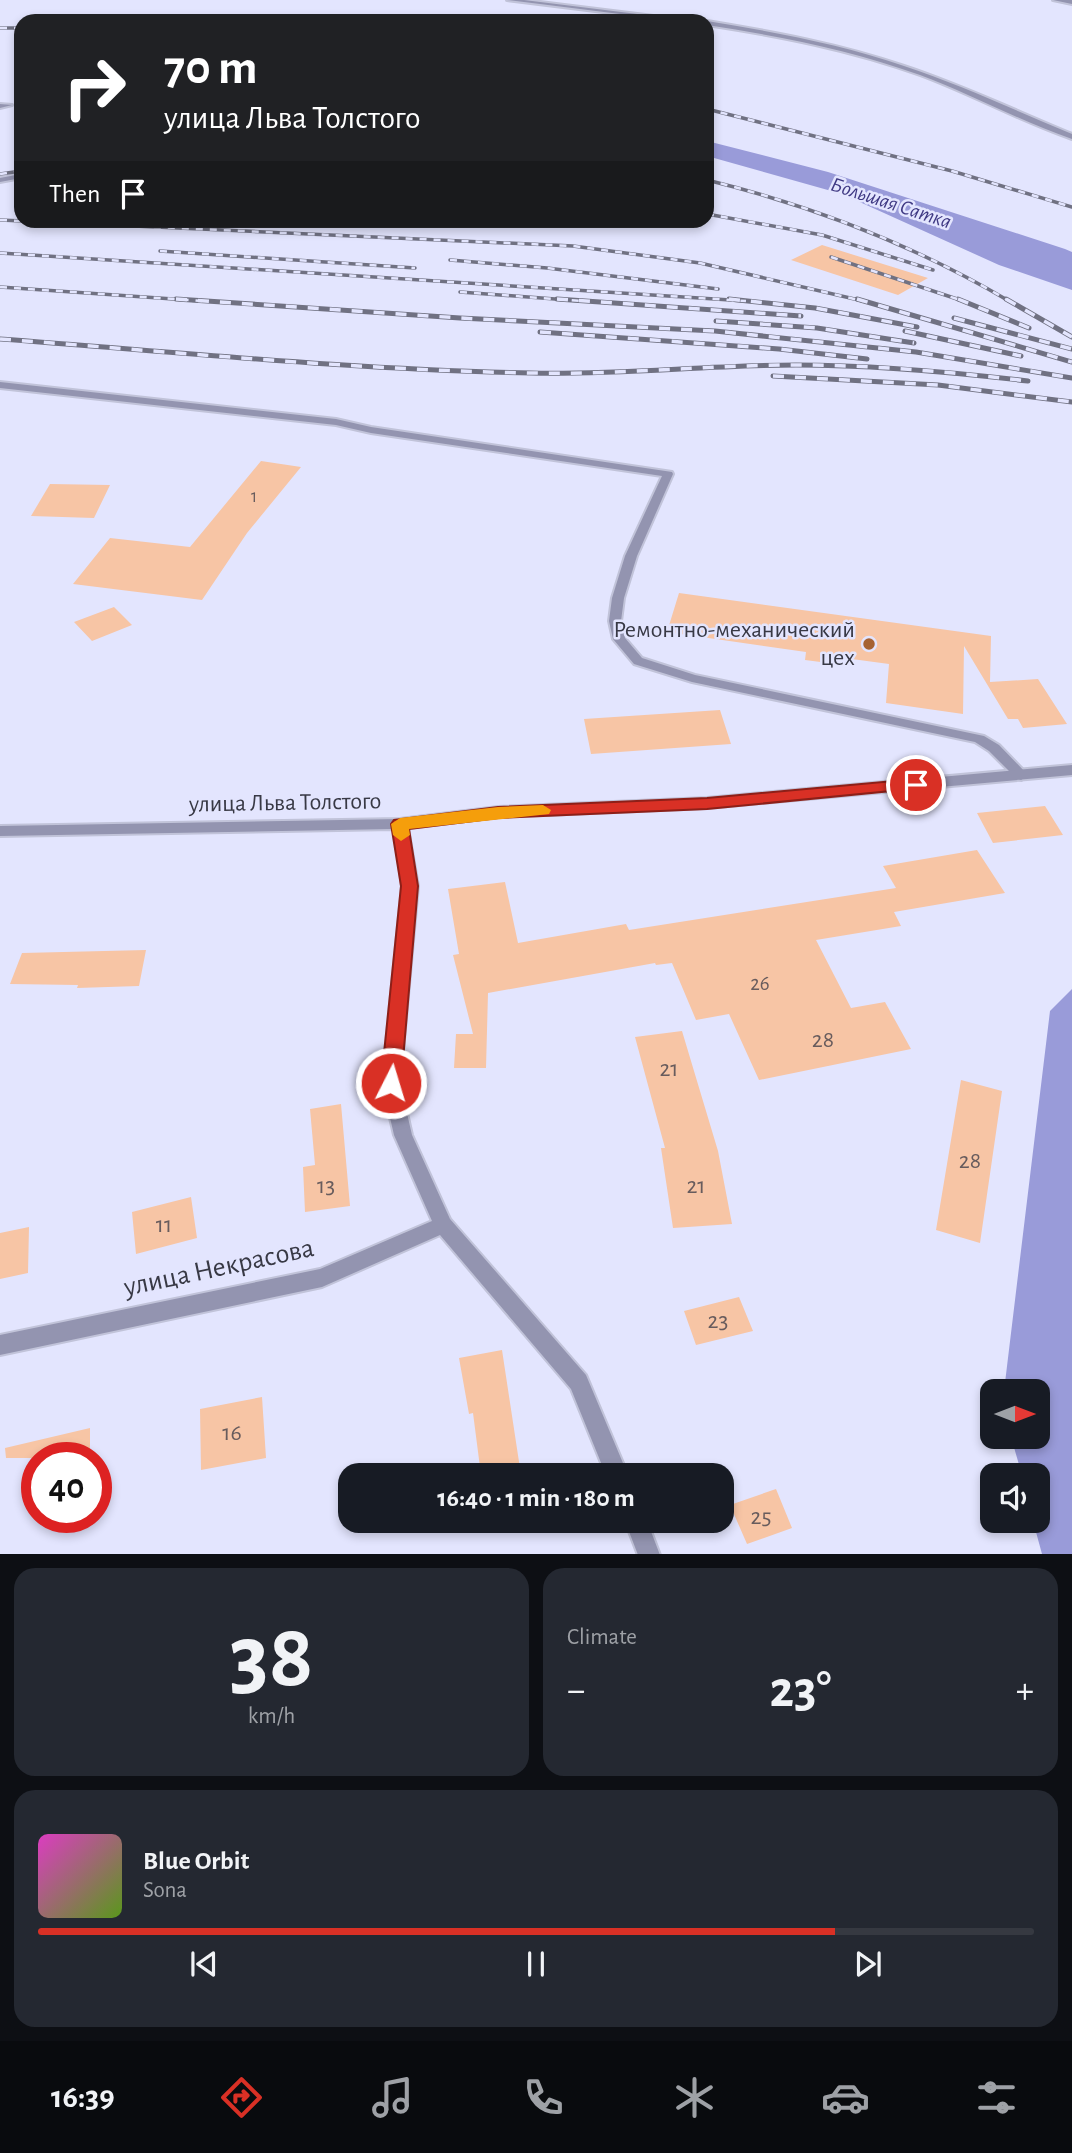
<!DOCTYPE html>
<html lang="en">
<head>
<meta charset="utf-8">
<style>
  :root { --surface:#171b24; --page:#242831; --text:#f1f3f6; --muted:#9ea1a6; --line:#363941; --accent:#d93025 }
  body { margin:0; font-family:"Alegreya Sans",sans-serif; background:var(--page); color:var(--text); height:100vh; display:flex; flex-direction:column; font-size:26px; white-space:nowrap }
  * { box-sizing:border-box; margin:0 }
  p { font-size:23px; color:var(--muted) }
  .icon { flex:none; width:38px; height:38px; fill:none; stroke:currentColor; stroke-width:2; stroke-linecap:round; stroke-linejoin:round }
  .map { position:relative; height:1554px; overflow:hidden }
  .sheet { display:flex; flex-direction:column; gap:14px; padding:14px; background:#0d0f14; flex:1 }
  .sheet>* { flex:none }
  .guide { position:absolute; left:14px; top:14px; width:700px; height:214px; border-radius:21px; box-shadow:0 4px 10px #0003; background:#202124; color:#fff; overflow:hidden }
  .needle { width:46px; rotate:90deg }
  .fabs { position:absolute; left:980px; top:1379px; display:grid; gap:14px }
  .fabs a { display:grid; place-items:center; width:70px; height:70px; border-radius:14px; background:var(--surface); box-shadow:0 4px 10px #0003; font-size:35px }
  .speed { position:absolute; left:21px; top:1442px; display:flex; gap:14px; font-size:35px; font-weight:700; text-align:center }
  .speed>* { display:grid; place-content:center; width:91px; height:91px; border-radius:50%; background:var(--surface); box-shadow:0 4px 10px #0003; line-height:1 }
  .speed .limit { border:10px solid #d22; background:#fff; color:#111 }
  .pin { position:absolute; display:grid; place-items:center; width:60px; height:60px; color:#fff; margin:-30px; border:4px solid #fff; border-radius:50%; box-shadow:0 2px 7px #0007 }
  .me { position:absolute; width:77px; margin:-38px; rotate:5deg; stroke-linejoin:round; filter:drop-shadow(0 0 5px #0008) }
  .turn { display:flex; align-items:center; gap:24px; height:147px; padding:0 35px; font-size:32px }
  .turn .icon { width:91px; height:91px; stroke-width:2.5 }
  .turn b { display:block; font-size:49px; line-height:60px }
  .then { display:flex; align-items:center; height:66px; padding:0 35px; background:#0003; gap:14px; font-size:26px }
  .big { font-size:52px; font-weight:600; line-height:1.1 }
  .sheet .card { flex:1; display:flex; flex-direction:column; justify-content:center; gap:10px; min-width:0; padding:0 24px; border-radius:21px; background:var(--page) }
  .sheet .dial { align-items:center; gap:0 }
  .dial b { font-size:91px; line-height:1 }
  .song { display:flex; align-items:center; gap:21px }
  .cover { width:84px; height:84px; border-radius:10px; background:linear-gradient(135deg,hsl(310 70% 55%),hsl(90 70% 35%)) }
  .played { height:7px; border-radius:4px; background:linear-gradient(90deg,var(--accent) 80%,var(--line) 80%) }
  .keys { display:flex; justify-content:space-around; direction:ltr }
  .heat { display:flex; justify-content:space-between; align-items:center; font-size:38px; direction:ltr }
  .sheet .tiles { flex:1; display:grid; gap:14px; grid-template-columns:1fr 1fr }
  .card:last-child { grid-column:span 2 }
  .trip { position:absolute; left:338px; top:1463px; width:396px; height:70px; border-radius:21px; background:var(--surface); box-shadow:0 4px 10px #0003; font-weight:600; line-height:70px; text-align:center }
  .menu { display:flex; height:112px; justify-content:space-around; align-items:center; background:#090b0e; color:var(--muted) }
  .menu .icon { width:49px; height:49px }
  .menu .active { color:var(--accent) }
  .menu b { font-size:32px; color:var(--text) }
  .map>svg:first-child { display:block }
  .water { fill:#999bd9 }
  .building { fill:#f7c5a5 }
  .lines { fill:none; stroke-linecap:round; stroke-linejoin:round }
  .service-casing { stroke:#c1c3d9; stroke-width:4 }
  .tertiary-casing { stroke:#c1c3d9; stroke-width:4 }
  .service { fill:#9394b0; fill-rule:evenodd }
  .tertiary { fill:#9394b0; fill-rule:evenodd }
  .rail-far1-casing { stroke:#707182; stroke-width:3.5 }
  .rail-casing { stroke:#707182; stroke-width:5 }
  .rail-far1 { stroke:#e3e5fe; stroke-width:2.5; stroke-dasharray:7; stroke-linecap:butt }
  .rail { stroke:#e3e5fe; stroke-width:3.5; stroke-dasharray:11; stroke-linecap:butt }
  .route { fill:#d93025; stroke:#8d1f18; stroke-width:2 }
  .slow { fill:#f59e0b }
  .poi-dot { fill:#a66232; stroke:#e3e5fe; stroke-width:2.5 }
  .labels { text-anchor:middle; dominant-baseline:central; stroke-width:5; stroke-linejoin:round; paint-order:stroke }
  .far-number-label { font-size:18px; fill:#685c5d }
  .far-water-label { font-size:21px; font-style:italic; fill:#3f3983; stroke:#e3e5fe }
  .number-label { font-size:21px; fill:#685c5d }
  .poi-label { font-size:24px; fill:#383945; stroke:#e3e5fe; text-anchor:end }
  .street-label { font-size:24px; fill:#383945; stroke:#e3e5fe }
  .near-number-label { font-size:24px; fill:#685c5d }
  .near-street-label { font-size:28px; fill:#383945; stroke:#e3e5fe }
</style>
</head>
<body>
<div class="map">
<svg width="1072" height="1555" viewBox="0 0 1072 1555">
  <rect width="100%" height="100%" fill="#e3e5fe"/>
  <path class="water" d="M 707,141 L 828,172 L 1065,249 L 1072,252 L 1072,290 L 999,265 L 842,194 L 707,156 Z
    M 1072,989 L 1072,1554 L 1042,1554 L 1033,1521 L 1038,1521 L 1038,1475 L 1022,1475 L 1011,1437 L 1038,1437 L 1038,1391 L 1004,1391 L 1050,1011 Z"/>
  <path class="building" d="M 822,245 L 928,278 L 898,295 L 791,260 Z
    M 261,461 L 301,467 L 247,533 L 202,600 L 73,584 L 110,538 L 190,547 Z
    M 50,484 L 110,485 L 94,518 L 31,516 Z
    M 679,593 L 991,636 L 990,682 L 1038,679 L 1067,724 L 1023,728 L 1018,719 L 1008,719 L 964,646 L 963,714 L 886,703 L 889,664 L 837,657 L 836,664 L 805,660 L 806,652 L 667,632 Z
    M 114,607 L 132,625 L 92,641 L 74,622 Z
    M 720,710 L 731,744 L 591,754 L 584,719 Z
    M 1045,806 L 1063,835 L 993,843 L 977,813 Z
    M 977,850 L 1005,893 L 894,912 L 901,926 L 816,940 L 851,1008 L 885,1002 L 911,1049 L 759,1080 L 729,1014 L 696,1020 L 672,963 L 656,965 L 655,963 L 488,993 L 486,1068 L 454,1068 L 456,1034 L 473,1034 L 453,955 L 459,954 L 448,889 L 505,882 L 518,943 L 626,924 L 629,930 L 896,888 L 883,866 Z
    M 146,950 L 139,986 L 77,988 L 78,985 L 10,984 L 22,953 Z
    M 682,1031 L 718,1151 L 732,1224 L 673,1228 L 661,1148 L 665,1148 L 635,1037 Z
    M 961,1080 L 1002,1091 L 980,1243 L 936,1230 Z
    M 341,1104 L 350,1206 L 305,1212 L 303,1167 L 315,1165 L 310,1109 Z
    M 191,1197 L 197,1238 L 136,1254 L 132,1212 Z
    M 29,1227 L 28,1273 L 0,1279 L 0,1233 Z
    M 739,1297 L 753,1331 L 696,1345 L 684,1311 Z
    M 502,1350 L 521,1475 L 481,1475 L 473,1413 L 469,1414 L 459,1358 Z
    M 262,1397 L 266,1458 L 201,1470 L 200,1409 Z
    M 90,1428 L 90,1458 L 6,1458 L 5,1448 Z
    M 776,1489 L 792,1528 L 747,1544 L 730,1505 Z"/>
  <g class="lines">
    <g class="service-casing">
      <path id="service" d="M 507,0 L 524,0 L 694,21 L 676,21 Z
        M 1053,0 L 1072,0 L 1072,4 Z
        M 707,21 C 774,32 840,44 904,66 C 962,85 1016,111 1072,134 L 1072,139 C 1020,121 971,94 920,75 C 851,50 779,36 707,25 Z
        M 0,104 L 12,105 L 0,108 Z
        M 21,174 L 21,178 L 0,182 L 0,178 Z
        M 0,382 L 336,419 L 371,427 L 672,472 L 673,474 L 637,556 L 624,598 L 621,621 L 625,638 L 642,658 L 695,675 L 984,736 L 999,745 L 1028,775 L 1021,780 L 1016,778 L 989,751 L 975,742 L 692,682 L 634,664 L 613,639 L 609,621 L 612,598 L 625,556 L 662,476 L 371,433 L 336,425 L 0,388 Z"/>
    </g>
    <g class="tertiary-casing">
      <path id="tertiary" d="M 1072,765 L 1072,775 L 707,808 L 498,817 L 408,828 L 418,886 L 400,1083 L 412,1135 L 450,1219 L 586,1375 L 628,1475 L 606,1475 L 571,1389 L 440,1235 L 322,1287 L 0,1355 L 0,1335 L 320,1269 L 432,1221 L 394,1135 L 382,1083 L 402,886 L 394,829 L 0,836 L 0,826 L 400,819 L 498,807 L 707,798 Z
        M 625,1521 L 647,1521 L 660,1555 L 638,1555 Z"/>
    </g>
    <use href="#service" class="service"/>
    <use href="#tertiary" class="tertiary"/>
    <g class="rail-far1-casing">
      <path id="rail-far1" d="M 0,28 L 21,28
        M 707,109 L 952,171 L 1072,207
        M 0,174 L 21,171
        M 707,180 C 813,206 914,245 1009,301
        M 707,214 L 822,235 L 933,270
        M 0,220 L 573,246 L 700,263 L 863,301
        M 160,251 L 415,268
        M 0,253 L 746,301
        M 831,257 L 963,301
        M 450,260 L 547,268 L 718,289
        M 0,287 L 202,301
        M 460,292 L 582,301"/>
    </g>
    <g class="rail-casing">
      <path id="rail" d="M 176,299 L 460,318 L 715,331 L 916,352 L 1072,378
        M 557,299 L 801,316
        M 729,299 L 815,308 L 917,327
        M 857,299 L 1072,362
        M 958,299 L 1029,328
        M 1006,299 L 1072,337
        M 954,318 L 1072,349
        M 716,321 L 817,328 L 914,343
        M 905,331 L 1021,356
        M 540,332 L 779,349 L 867,359
        M 0,339 C 177,352 355,370 532,373 C 620,375 708,365 796,365 C 874,365 951,372 1028,381
        M 773,376 L 938,385 L 1072,402"/>
    </g>
    <use href="#rail-far1" class="rail-far1"/>
    <use href="#rail" class="rail"/>
  </g>
  <path class="route" d="M 916,779 L 924,785 L 922,788 L 707,809 L 498,818 L 409,829 L 418,886 L 401,1083 L 398,1088 L 391,1091 L 384,1088 L 381,1083 L 401,886 L 391,824 L 394,820 L 498,807 L 707,798 Z"/>
  <path class="slow" d="M 543,805 L 551,810 L 549,814 L 409,829 L 410,835 L 401,841 L 393,835 L 391,824 L 400,818 L 498,807 Z"/>
  <circle class="poi-dot" cx="869" cy="644" r="7"/>
  <g class="labels">
    <g class="far-number-label">
      <text x="254" y="497">1</text>
    </g>
    <g class="far-water-label">
      <text transform="translate(891 203) rotate(18)">Большая Сатка</text>
    </g>
    <g class="number-label">
      <text x="760" y="983">26</text>
    </g>
    <g class="poi-label">
      <text x="855" y="630">Ремонтно-механический<tspan x="855" dy="28">цех</tspan></text>
    </g>
    <g class="street-label">
      <text transform="translate(285 803) rotate(-1)">улица Льва Толстого</text>
    </g>
    <g class="near-number-label">
      <text x="823" y="1040">28</text>
      <text x="669" y="1069">21</text>
      <text x="970" y="1161">28</text>
      <text x="326" y="1186">13</text>
      <text x="696" y="1186">21</text>
      <text x="164" y="1225">11</text>
      <text x="718" y="1321">23</text>
      <text x="232" y="1433">16</text>
      <text x="761" y="1517">25</text>
    </g>
    <g class="near-street-label">
      <text transform="translate(219 1268) rotate(-12)">улица Некрасова</text>
    </g>
  </g>
</svg>
<div class="fabs">
<a><svg class="needle" viewBox="-14 -14 28 28"><path d="M0-13l5 13h-10z" fill="#e53935"/><path d="M0 13l5-13h-10z" fill="#9ea1a6"/></svg></a>
<a><svg class="icon" aria-label="sound" viewBox="0 0 24 24"><path d="M4 9h4l5-4v14l-5-4H4zM17 9q2 3 0 6"/></svg></a>
</div>
<div class="speed"><div class="limit">40</div></div>
<div class="pin" style="left:916px;top:785px;background:#d93025"><svg class="icon" aria-label="arrive" viewBox="0 0 24 24"><path d="M6 21V4h12l-3 4 3 4H6"/></svg></div>
<svg class="me" style="left:391px;top:1083px" viewBox="-20 -20 40 40"><circle r="17" fill="#d93025" stroke="#fff" stroke-width="3"/><path d="M0-11L8 9 0 5-8 9z" fill="#fff"/></svg>
<div class="trip">16:40 · 1 min · 180 m</div>
<div class="guide">
<div class="turn"><svg class="icon" aria-label="right" viewBox="0 0 24 24"><path d="M7 20v-9h11M14 6l5 5-5 5"/></svg><div><b>70 m</b>улица Льва Толстого</div></div>
<div class="then">Then<svg class="icon" aria-label="arrive" viewBox="0 0 24 24"><path d="M6 21V4h12l-3 4 3 4H6"/></svg></div>
</div>
</div>
<section class="sheet">
<div class="tiles">
<div class="card dial"><b>38</b><p>km/h</p></div>
<div class="card"><p>Climate</p>
<div class="heat"><a>−</a><b class="big">23°</b><a>+</a></div>
</div>
<div class="card">
<div class="song"><i class="cover"></i><div><b>Blue Orbit</b><p>Sona</p></div></div>
<div class="played"></div>
<div class="keys"><svg class="icon" aria-label="previous" viewBox="0 0 24 24"><path d="M18 5L8 12l10 7zM5 5v14"/></svg><svg class="icon" aria-label="pause" viewBox="0 0 24 24"><path d="M8 5v14M16 5v14"/></svg><svg class="icon" aria-label="next" viewBox="0 0 24 24"><path d="M6 5l10 7-10 7zM19 5v14"/></svg></div>
</div>
</div>
</section>
<nav class="menu">
<b>16:39</b>
<svg class="icon active" aria-label="directions" viewBox="0 0 24 24"><path d="M12 3l9 9-9 9-9-9zM9 14v-3h6M13 9l2 2-2 2"/></svg>
<svg class="icon" aria-label="music" viewBox="0 0 24 24"><path d="M9 18V5l10-2v13"/><circle cx="6" cy="18" r="3"/><circle cx="16" cy="16" r="3"/></svg>
<svg class="icon" aria-label="phone" viewBox="0 0 24 24"><path d="M5 4h4l2 5-3 2q2 4 5 5l2-3 5 2v4C11 20 4 13 5 4z"/></svg>
<svg class="icon" aria-label="climate" viewBox="0 0 24 24"><path d="M12 3v18M4 7l16 10M4 17L20 7"/></svg>
<svg class="icon" aria-label="car" viewBox="0 0 24 24"><path d="M5 17H2v-5l4-1 3-4h7l3 4 3 1v5h-3M9 17h6M6 11h13"/><circle cx="7" cy="17" r="2"/><circle cx="17" cy="17" r="2"/></svg>
<svg class="icon" aria-label="filters" viewBox="0 0 24 24"><path d="M4 7h16M4 17h16"/><circle cx="9" cy="7" r="2"/><circle cx="15" cy="17" r="2"/></svg>
</nav>
</body>
</html>
